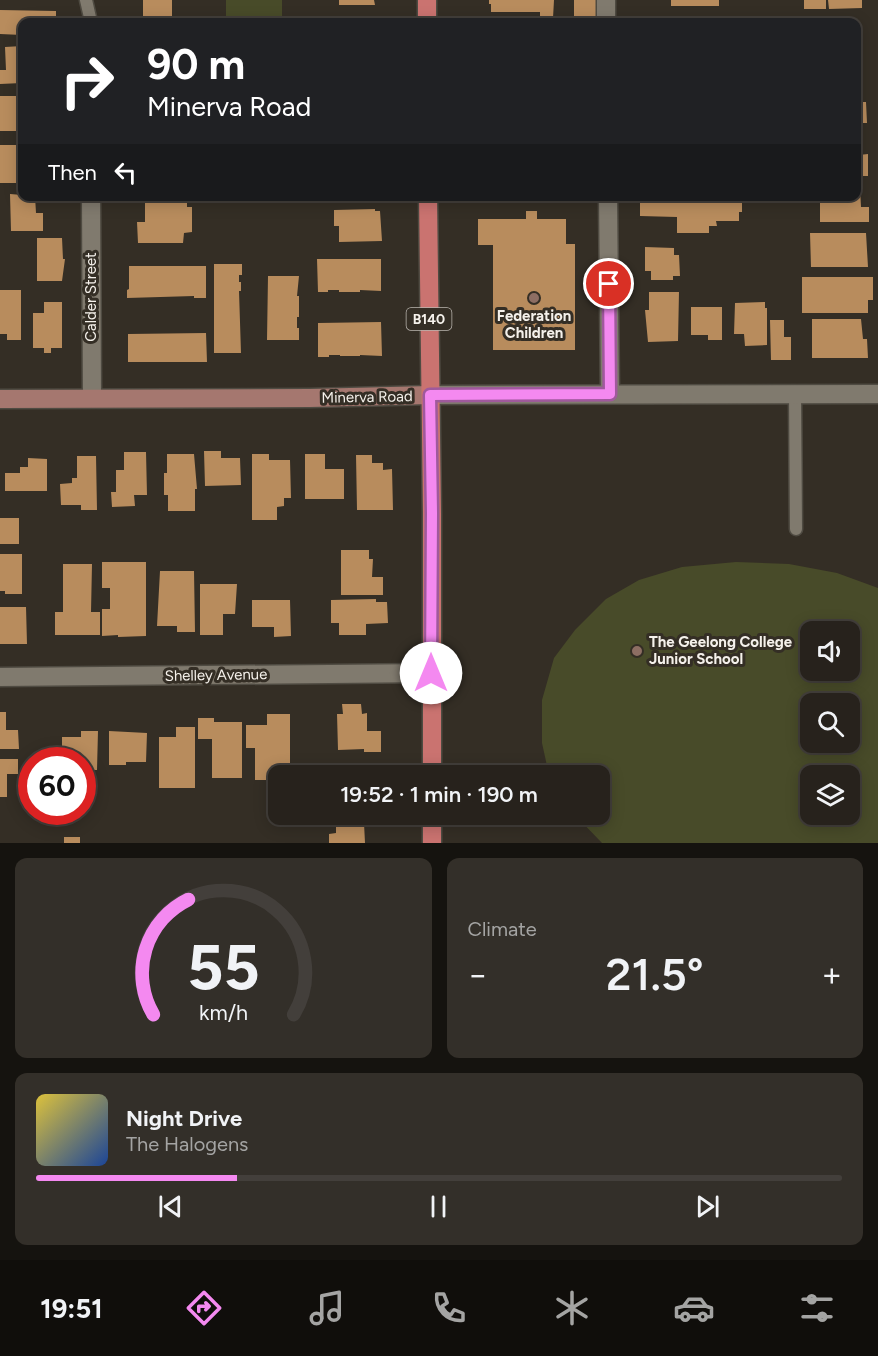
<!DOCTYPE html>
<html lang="en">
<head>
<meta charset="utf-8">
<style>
  :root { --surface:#27221c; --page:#332f29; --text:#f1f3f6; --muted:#a4a4a3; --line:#433f3b; --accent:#f489f0 }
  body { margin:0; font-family:Figtree,sans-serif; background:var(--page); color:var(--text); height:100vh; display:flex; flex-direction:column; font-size:22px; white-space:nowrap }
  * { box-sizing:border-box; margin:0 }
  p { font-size:20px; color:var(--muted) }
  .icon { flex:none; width:33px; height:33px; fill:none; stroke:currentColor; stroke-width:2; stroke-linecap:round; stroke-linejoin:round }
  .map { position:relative; height:843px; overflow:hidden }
  .side { display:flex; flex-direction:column; gap:15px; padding:15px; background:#15130f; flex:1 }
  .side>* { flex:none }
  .top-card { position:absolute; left:18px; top:18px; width:843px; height:183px; border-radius:12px; box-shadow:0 3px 15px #0003,0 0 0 2px var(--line); background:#202124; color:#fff; overflow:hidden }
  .controls { position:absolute; left:800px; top:621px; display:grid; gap:12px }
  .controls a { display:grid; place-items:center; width:60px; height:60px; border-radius:12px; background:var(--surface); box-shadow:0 3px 15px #0003,0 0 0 2px var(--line); font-size:30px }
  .speed { position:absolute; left:18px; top:747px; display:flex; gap:12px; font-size:30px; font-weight:700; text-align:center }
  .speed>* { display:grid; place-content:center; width:78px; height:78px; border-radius:50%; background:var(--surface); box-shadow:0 3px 15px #0003,0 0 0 2px var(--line); line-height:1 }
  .speed .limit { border:9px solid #d22; background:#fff; color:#111 }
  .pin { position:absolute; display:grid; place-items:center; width:51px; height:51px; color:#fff; margin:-26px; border:3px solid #fff; border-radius:50%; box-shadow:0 2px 6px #0007 }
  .me { position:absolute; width:66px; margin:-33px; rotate:0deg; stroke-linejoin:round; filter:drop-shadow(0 0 4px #0008) }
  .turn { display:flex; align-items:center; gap:21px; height:126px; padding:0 30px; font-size:27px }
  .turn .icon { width:78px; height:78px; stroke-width:2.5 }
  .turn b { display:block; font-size:42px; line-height:51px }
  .then { display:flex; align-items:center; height:57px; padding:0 30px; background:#0003; gap:12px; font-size:22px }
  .big { font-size:45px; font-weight:600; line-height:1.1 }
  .side .card { flex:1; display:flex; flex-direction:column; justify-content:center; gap:9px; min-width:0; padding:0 21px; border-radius:12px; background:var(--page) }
  .side .dial { align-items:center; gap:0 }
  .dial svg { height:156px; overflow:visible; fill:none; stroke:var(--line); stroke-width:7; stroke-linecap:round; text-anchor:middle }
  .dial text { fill:var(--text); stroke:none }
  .song { display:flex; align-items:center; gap:18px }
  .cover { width:72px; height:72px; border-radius:9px; background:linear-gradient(135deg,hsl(50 70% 55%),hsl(220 70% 35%)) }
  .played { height:6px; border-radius:3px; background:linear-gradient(90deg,var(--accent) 25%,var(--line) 25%) }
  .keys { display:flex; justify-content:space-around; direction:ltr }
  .heat { display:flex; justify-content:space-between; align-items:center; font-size:33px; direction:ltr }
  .side .tiles { flex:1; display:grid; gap:15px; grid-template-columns:1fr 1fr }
  .card:last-child { grid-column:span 2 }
  .trip { position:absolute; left:268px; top:765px; width:342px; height:60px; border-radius:12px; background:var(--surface); box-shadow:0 3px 15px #0003,0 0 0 2px var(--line); font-weight:600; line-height:60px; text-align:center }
  .tabs { display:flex; height:96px; justify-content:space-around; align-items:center; background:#100e0b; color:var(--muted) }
  .tabs .icon { width:42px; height:42px }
  .tabs .active { color:var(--accent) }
  .tabs b { font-size:27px; color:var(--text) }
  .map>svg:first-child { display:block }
  .green { fill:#484b29; fill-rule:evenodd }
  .building { fill:#b88c5d }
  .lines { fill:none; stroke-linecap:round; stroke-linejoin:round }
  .lane-casing { stroke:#4f4b42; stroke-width:15 }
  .street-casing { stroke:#4f4b42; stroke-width:21 }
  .secondary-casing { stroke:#4f4b42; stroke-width:21 }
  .primary-casing { stroke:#4f4b42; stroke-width:21 }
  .lane { stroke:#807a6e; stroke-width:12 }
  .street { stroke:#807a6e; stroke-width:18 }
  .secondary { stroke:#a5776f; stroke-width:18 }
  .primary { stroke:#ca7370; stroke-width:18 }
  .route-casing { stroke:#9f599c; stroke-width:15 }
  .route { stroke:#f489f0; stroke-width:10 }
  .education-dot { fill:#8d6e63; stroke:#342e25; stroke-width:2 }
  .labels { text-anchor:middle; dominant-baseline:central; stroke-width:6; stroke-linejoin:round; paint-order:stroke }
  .shield { fill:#342e25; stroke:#bbb6b0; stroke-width:1.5 }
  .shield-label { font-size:14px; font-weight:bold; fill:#f5f1eb }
  .street-label { font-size:15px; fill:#f5f1eb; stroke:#342e25 }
  .poi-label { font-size:15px; font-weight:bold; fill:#f5f1eb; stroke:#342e25 }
</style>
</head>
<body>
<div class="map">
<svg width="878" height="843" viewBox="0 0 878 843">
  <rect width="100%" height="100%" fill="#342e25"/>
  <path class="green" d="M 226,0 L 282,0 L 282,21 L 226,20 Z
    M 736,562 L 789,564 L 837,573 L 878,588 L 878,843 L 602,843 L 575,815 L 600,814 L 600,776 L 549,775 L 542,743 L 542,700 L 554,658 L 575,630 L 606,599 L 639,580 L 682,567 ZM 810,632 L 849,632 L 849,670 L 810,670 ZM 810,704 L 849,704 L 849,742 L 810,742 ZM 810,776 L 849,776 L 849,814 L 810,814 Z"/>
  <path class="building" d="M 143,0 L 172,0 L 172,18 L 143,19 Z
    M 339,0 L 374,0 L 375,5 L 339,5 Z
    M 489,0 L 554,0 L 553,18 L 540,17 L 540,12 L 491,12 L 491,4 L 489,4 Z
    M 574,0 L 596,0 L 596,22 L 574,21 Z
    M 671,0 L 719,0 L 719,6 L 671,6 Z
    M 804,0 L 826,0 L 826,9 L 804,9 Z
    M 828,0 L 862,0 L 862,8 L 829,9 Z
    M 0,10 L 56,11 L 56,22 L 22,22 L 22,35 L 0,34 Z
    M 22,46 L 22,83 L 0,84 L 0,70 L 6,70 L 5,47 Z
    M 0,96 L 22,96 L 22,131 L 0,131 Z
    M 856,102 L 866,102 L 867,123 L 856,123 Z
    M 856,141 L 859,141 L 859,155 L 868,154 L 868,176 L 856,176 Z
    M 0,145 L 22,145 L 22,183 L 0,183 Z
    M 856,187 L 860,187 L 861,207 L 869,207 L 869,222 L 820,222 L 820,196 L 856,196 Z
    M 10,194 L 35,196 L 36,213 L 43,213 L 43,231 L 11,231 Z
    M 175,196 L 187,196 L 187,207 L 192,207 L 192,232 L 184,233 L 183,243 L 138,243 L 137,222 L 145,222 L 145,201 L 158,201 L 158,197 L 171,197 L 171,200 Z
    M 640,197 L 742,198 L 742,212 L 739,212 L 739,221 L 716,221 L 717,226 L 709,226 L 709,233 L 677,233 L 677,217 L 640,216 Z
    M 375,209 L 375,211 L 380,211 L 382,241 L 339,242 L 339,226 L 334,226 L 334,210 Z
    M 526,211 L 537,211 L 537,219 L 566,219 L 566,244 L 575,244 L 575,350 L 493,350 L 493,245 L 478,245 L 478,219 L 526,219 Z
    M 810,233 L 866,233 L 868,267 L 811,267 Z
    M 37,238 L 62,238 L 63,259 L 65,259 L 62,281 L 37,281 Z
    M 645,247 L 674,248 L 674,255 L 679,255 L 680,276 L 673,276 L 673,280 L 651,280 L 651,271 L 645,271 Z
    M 317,259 L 381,259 L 381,291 L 360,290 L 360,292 L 339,292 L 339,290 L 328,290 L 328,292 L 318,292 Z
    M 214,264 L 242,264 L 242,275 L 239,275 L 239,282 L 241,282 L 241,291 L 239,291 L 241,353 L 214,353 Z
    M 129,266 L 206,266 L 206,298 L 194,298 L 194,296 L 127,298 L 127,290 L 129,289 Z
    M 268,276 L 299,276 L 297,296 L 299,296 L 299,317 L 297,317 L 297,328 L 299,328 L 299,340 L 267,340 Z
    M 802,277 L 873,277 L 873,300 L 868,300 L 868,313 L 802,313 Z
    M 0,290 L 21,290 L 21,340 L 7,340 L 7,334 L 0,334 Z
    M 649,292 L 679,292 L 678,341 L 648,342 L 645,310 L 649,310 Z
    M 44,302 L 62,302 L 62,348 L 51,348 L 51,353 L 44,353 L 44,348 L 33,348 L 33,313 L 44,313 Z
    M 765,302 L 765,308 L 767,308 L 767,345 L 745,346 L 744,334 L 734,334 L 735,303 Z
    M 691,307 L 722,307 L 722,340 L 708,340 L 708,335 L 691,335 Z
    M 812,319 L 861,319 L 863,339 L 867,339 L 868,358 L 812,358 Z
    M 770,320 L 784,320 L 784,337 L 791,337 L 791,360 L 771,360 Z
    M 381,322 L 382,356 L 360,355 L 360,356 L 340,356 L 340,355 L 329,355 L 329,357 L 318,357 L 318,323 Z
    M 206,333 L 207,362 L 128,362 L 128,334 Z
    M 204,451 L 221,451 L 221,458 L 240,458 L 241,485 L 205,486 Z
    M 124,452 L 146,452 L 147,495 L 134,495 L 135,506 L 112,507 L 111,492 L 116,492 L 116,470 L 124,470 Z
    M 167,454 L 194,454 L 197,489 L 195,489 L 195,511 L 168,511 L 168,495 L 164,495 L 164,473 L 167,473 Z
    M 252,454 L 269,454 L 269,460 L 290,460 L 291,498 L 284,498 L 284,506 L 277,507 L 277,520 L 252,520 Z
    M 305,454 L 325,454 L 325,469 L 344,469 L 344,499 L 305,499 Z
    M 356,455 L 372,455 L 372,463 L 383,463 L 383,470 L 392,469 L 393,510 L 357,510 Z
    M 77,456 L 96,456 L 97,510 L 81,510 L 81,505 L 61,505 L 60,484 L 72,483 L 72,478 L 77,478 Z
    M 28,458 L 47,459 L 47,491 L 5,491 L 5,473 L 20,473 L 20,467 L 28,467 Z
    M 0,518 L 19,518 L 19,544 L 0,544 Z
    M 341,550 L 369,550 L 369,559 L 373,559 L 372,577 L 383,577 L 383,595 L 341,595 Z
    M 0,554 L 22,554 L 22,594 L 5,594 L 5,591 L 0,591 Z
    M 102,562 L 146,562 L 146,636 L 118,637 L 118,635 L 102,636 L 102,609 L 110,609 L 110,588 L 102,588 Z
    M 63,564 L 92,564 L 91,612 L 100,612 L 100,635 L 55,635 L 55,612 L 63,612 Z
    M 160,571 L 194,571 L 195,632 L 177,632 L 177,626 L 157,626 Z
    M 200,584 L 237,584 L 235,614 L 223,614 L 223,635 L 200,635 Z
    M 376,599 L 376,602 L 387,602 L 388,623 L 366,624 L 366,635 L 339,635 L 339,623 L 331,623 L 331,600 Z
    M 252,600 L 290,600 L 291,636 L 274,637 L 274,627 L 252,627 Z
    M 0,607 L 26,607 L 27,644 L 0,644 Z
    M 342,704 L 361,704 L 362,714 L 367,713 L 367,731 L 381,731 L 381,752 L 364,752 L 364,749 L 338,750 L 337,714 L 343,714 Z
    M 0,712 L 6,712 L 6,730 L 18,730 L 19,749 L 0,749 Z
    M 267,714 L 290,714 L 290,776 L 279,776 L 279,780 L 255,780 L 255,748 L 246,748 L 246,725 L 267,725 Z
    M 198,718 L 214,718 L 214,722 L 242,722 L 242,778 L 212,778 L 212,739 L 198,739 Z
    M 176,727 L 195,727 L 195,788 L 159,788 L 159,737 L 176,737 Z
    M 81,731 L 98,731 L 97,770 L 82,770 L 82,760 L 62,760 L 62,737 L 81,737 Z
    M 109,731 L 147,733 L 146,762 L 126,762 L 126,765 L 109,765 Z
    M 0,759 L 18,759 L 18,774 L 7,774 L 7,797 L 0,797 Z
    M 329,766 L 344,766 L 344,771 L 348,771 L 347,768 L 359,768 L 359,776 L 322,776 L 322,773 L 329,773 Z
    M 329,814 L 346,814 L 346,817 L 353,817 L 353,823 L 364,823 L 365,843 L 329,843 L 329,834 L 336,833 L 336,818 L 330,818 Z
    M 64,837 L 80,837 L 80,843 L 64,843 Z"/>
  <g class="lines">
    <g class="lane-casing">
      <path id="lane" d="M 86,0 L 91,22
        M 795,394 L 796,529"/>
    </g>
    <g class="street-casing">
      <path id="street" d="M 606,0 L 606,22
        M 91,196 L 92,398
        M 608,196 L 610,394
        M 430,395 L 878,394
        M 0,677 L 431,673"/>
    </g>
    <g class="secondary-casing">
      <path id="secondary" d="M 0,399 L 310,398 L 430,395"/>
    </g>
    <g class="primary-casing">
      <path id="primary" d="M 427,0 L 427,22
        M 428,196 L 432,513 L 432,776
        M 432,814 L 432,843"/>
    </g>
    <use href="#lane" class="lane"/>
    <use href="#street" class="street"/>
    <use href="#secondary" class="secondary"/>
    <use href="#primary" class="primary"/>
  </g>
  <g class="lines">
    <g class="route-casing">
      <path id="route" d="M 431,673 L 432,513 L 430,395 L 610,394 L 609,284"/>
    </g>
    <use href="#route" class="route"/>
  </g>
  <g class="education-dot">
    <circle cx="534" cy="298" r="6"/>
    <circle cx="637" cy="651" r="6"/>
  </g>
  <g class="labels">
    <rect class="shield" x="406.5" y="308" width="45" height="22" rx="4.5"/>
    <g class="shield-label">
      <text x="429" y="319">B140</text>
    </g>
    <g class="street-label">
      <text transform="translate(91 297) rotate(-90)">Calder Street</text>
      <text transform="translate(367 397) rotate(-1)">Minerva Road</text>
      <text transform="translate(216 675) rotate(-1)">Shelley Avenue</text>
    </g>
    <g class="poi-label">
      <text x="534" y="316">Federation<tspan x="534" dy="17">Children</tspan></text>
      <text x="649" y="642" text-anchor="start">The Geelong College<tspan x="649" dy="17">Junior School</tspan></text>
    </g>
  </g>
</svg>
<div class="controls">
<a><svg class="icon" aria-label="sound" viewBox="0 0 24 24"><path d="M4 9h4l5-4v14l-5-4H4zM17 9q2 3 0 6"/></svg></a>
<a><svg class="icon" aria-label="search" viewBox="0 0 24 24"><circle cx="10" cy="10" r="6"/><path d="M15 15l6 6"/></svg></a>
<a><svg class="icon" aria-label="layers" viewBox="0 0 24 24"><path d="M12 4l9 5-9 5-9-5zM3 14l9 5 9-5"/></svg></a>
</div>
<div class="speed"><div class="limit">60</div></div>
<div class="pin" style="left:609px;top:284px;background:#d93025"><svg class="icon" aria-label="arrive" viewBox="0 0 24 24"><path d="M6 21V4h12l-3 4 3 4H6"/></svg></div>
<svg class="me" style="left:431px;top:673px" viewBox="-20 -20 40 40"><circle r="19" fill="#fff"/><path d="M0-13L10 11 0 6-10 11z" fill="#f489f0"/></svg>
<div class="trip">19:52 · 1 min · 190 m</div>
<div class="top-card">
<div class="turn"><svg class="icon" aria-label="right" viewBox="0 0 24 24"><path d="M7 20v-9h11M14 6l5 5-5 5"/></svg><div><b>90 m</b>Minerva Road</div></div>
<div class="then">Then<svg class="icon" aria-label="left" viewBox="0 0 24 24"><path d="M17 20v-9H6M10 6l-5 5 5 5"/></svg></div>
</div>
</div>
<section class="side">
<div class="tiles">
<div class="card dial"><svg viewBox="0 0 100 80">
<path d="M14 69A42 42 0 1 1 86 69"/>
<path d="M14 69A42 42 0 0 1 32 10" stroke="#f489f0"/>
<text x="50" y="56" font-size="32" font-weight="700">55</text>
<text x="50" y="72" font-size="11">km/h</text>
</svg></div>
<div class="card"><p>Climate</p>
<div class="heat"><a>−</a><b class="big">21.5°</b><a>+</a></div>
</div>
<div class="card">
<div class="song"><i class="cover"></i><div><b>Night Drive</b><p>The Halogens</p></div></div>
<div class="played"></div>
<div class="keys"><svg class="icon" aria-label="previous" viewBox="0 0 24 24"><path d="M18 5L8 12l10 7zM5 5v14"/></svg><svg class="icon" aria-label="pause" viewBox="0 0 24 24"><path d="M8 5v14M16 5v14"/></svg><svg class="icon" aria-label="next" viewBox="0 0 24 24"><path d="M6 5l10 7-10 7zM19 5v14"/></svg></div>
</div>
</div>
</section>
<nav class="tabs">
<b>19:51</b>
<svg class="icon active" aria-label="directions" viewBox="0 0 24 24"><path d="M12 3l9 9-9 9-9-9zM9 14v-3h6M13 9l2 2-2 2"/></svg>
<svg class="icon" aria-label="music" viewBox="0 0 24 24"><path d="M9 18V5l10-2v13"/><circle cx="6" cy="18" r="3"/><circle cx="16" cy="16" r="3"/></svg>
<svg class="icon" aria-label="phone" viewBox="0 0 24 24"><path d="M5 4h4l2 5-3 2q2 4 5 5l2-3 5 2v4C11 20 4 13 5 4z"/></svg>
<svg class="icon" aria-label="climate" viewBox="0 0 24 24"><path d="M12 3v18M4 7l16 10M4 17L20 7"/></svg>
<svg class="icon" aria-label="car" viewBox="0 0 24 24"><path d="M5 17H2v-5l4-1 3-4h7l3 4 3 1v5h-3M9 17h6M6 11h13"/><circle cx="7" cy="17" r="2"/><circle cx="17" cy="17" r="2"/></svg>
<svg class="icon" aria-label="filters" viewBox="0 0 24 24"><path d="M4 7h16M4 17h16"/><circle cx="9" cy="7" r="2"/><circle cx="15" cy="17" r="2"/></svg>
</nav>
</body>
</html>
